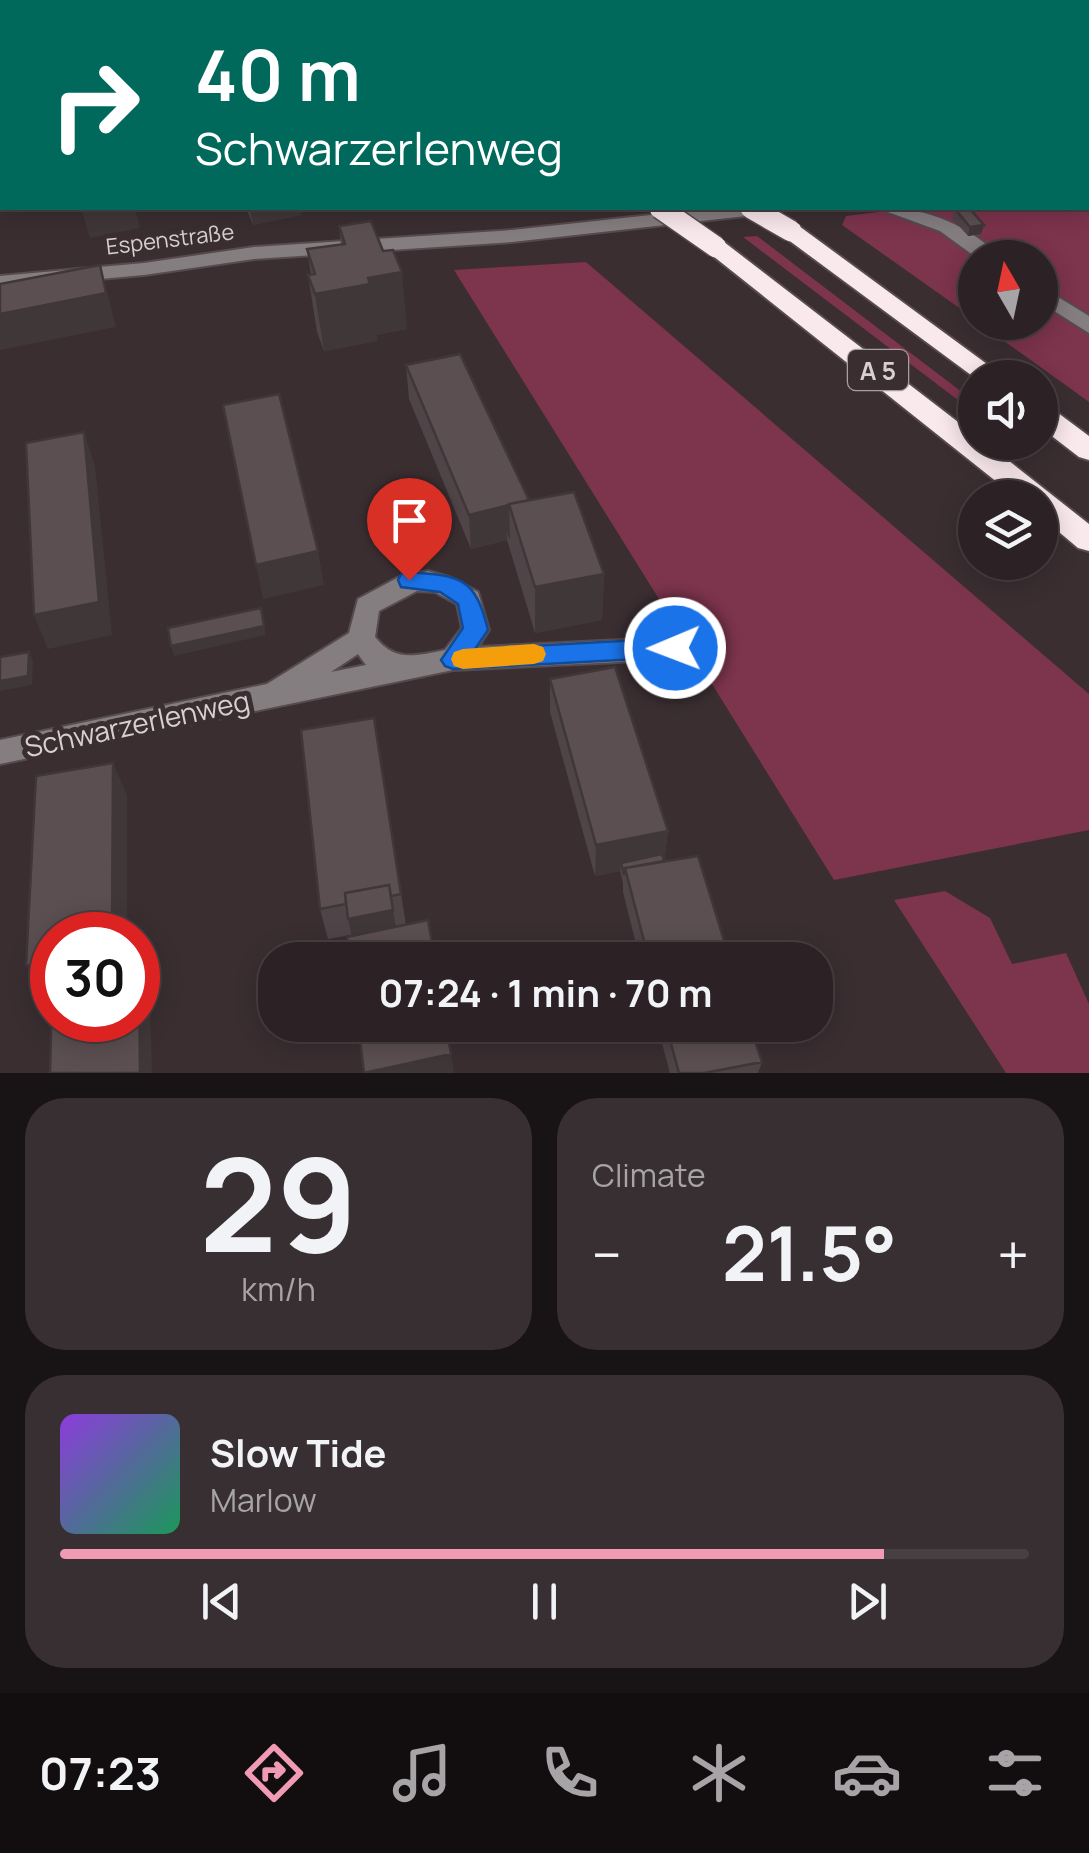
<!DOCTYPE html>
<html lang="en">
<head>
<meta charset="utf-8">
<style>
  :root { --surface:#2c2225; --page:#382f32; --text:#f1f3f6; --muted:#a6a4a7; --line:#483f42; --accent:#f19ab3 }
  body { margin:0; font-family:Manrope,sans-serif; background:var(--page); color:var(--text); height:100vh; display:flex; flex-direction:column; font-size:38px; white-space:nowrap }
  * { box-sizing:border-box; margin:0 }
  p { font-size:32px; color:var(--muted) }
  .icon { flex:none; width:55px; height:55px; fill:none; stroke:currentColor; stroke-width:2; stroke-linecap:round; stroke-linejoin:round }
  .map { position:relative; height:1073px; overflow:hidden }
  .sheet { display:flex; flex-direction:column; gap:25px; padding:25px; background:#181314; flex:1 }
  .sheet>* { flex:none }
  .top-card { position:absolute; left:0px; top:0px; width:1090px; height:210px; box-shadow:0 5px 25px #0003,0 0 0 2px var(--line); background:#00695c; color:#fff; overflow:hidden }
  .needle { width:65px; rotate:351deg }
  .fabs { position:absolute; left:958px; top:240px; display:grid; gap:20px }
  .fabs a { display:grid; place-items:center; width:100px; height:100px; border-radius:50%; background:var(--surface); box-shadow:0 5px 25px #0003,0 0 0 2px var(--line); font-size:50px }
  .speed { position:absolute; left:30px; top:912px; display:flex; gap:20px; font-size:50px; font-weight:700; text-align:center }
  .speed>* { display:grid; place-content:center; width:130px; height:130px; border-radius:50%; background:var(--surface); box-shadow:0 5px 25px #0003,0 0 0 2px var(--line); line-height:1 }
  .speed .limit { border:15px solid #d22; background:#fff; color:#111 }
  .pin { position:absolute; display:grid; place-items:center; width:85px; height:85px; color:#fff; margin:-102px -42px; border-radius:50% 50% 50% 0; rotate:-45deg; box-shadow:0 0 10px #0007 }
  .pin .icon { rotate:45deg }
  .me { position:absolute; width:110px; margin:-55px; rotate:269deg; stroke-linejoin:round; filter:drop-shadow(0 0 8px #0008) }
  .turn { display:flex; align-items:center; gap:35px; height:210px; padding:0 30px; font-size:45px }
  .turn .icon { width:130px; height:130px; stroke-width:2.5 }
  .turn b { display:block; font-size:70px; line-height:85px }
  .big { font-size:75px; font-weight:700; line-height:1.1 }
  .sheet .widget { flex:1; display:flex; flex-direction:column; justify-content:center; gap:15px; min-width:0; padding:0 35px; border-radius:40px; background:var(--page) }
  .sheet .dial { align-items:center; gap:0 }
  .dial b { font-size:130px; line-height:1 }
  .song { display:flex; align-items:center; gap:30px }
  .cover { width:120px; height:120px; border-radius:15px; background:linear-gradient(135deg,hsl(270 70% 55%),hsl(150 70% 35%)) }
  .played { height:10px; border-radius:5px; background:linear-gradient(90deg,var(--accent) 85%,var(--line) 85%) }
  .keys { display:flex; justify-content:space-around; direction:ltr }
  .heat { display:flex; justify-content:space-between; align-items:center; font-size:55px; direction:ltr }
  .sheet .tiles { flex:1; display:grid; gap:25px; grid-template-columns:1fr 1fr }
  .widget:last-child { grid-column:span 2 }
  .trip { position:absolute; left:258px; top:942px; width:575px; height:100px; border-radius:40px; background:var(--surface); box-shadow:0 5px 25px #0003,0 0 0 2px var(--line); font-weight:700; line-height:100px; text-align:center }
  .tab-bar { display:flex; height:160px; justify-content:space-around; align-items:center; background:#120e0f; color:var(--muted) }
  .tab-bar .icon { width:70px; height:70px }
  .tab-bar .on { color:var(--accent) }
  .tab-bar b { font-size:45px; color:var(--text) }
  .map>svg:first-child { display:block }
  .green { fill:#7d344d }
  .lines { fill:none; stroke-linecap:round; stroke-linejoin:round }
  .minor-casing { stroke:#564b4e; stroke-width:4 }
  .highway-casing { stroke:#564b4e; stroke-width:4 }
  .minor { fill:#857e80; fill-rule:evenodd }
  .highway { fill:#f9e8ec; fill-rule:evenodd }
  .highway-bridge-casing { stroke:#564b4e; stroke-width:24; stroke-linecap:butt }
  .highway-bridge { stroke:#f9e8ec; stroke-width:21 }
  .wall { fill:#4f4447 }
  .shaded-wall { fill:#403739 }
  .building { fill:#5c4f52; stroke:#403739; stroke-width:2.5 }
  .route { fill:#1a73e8; stroke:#114b97; stroke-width:2.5 }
  .slow { fill:#f59e0b }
  .labels { text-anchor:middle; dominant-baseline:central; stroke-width:10; stroke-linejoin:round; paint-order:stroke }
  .far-street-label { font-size:22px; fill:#d7cfd1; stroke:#3a2e31 }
  .shield { fill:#3a2e31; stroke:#a89fa1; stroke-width:2.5 }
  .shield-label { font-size:25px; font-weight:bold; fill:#d7cfd1 }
  .street-label { font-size:28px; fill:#d7cfd1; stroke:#3a2e31 }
</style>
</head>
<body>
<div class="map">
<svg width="1089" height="1073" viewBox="0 0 1089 1073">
  <rect width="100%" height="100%" fill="#3a2e31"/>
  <path class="green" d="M 577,0 L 1089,0 L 1089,164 L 1088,2 Z
    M 1089,194 L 1089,333 L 1040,298 L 1040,258 L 985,257 L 920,210 L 1088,208 Z
    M 887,211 L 938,227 L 977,257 L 975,319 L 842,225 L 846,216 Z
    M 757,236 L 975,402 L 975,413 L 743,237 Z
    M 586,262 L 1089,694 L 1089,830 L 834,880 L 454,270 Z
    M 1040,301 L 1089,335 L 1089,402 L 979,323 L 1040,322 Z
    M 945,891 L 990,918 L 1012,964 L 1066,953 L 1089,1004 L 1089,1073 L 1006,1073 L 894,900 Z"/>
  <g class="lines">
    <g class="minor-casing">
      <path id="minor" d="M 1088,171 L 1089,171 L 1089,183 L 1088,183 Z
        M 716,208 L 774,208 L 764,214 L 512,242 L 254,259 L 144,275 L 0,288 L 0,276 L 144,263 L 254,247 L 512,230 Z
        M 877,208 C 921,205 970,225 1001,258 L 977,258 L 940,231 Z
        M 1040,286 L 1089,316 L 1089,333 L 1040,302 Z
        M 428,571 L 449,577 L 478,592 L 489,630 L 478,647 L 704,636 L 714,640 L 717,647 L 714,654 L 704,658 L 453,670 L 0,764 L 0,740 L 267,684 L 349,633 L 358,599 L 397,578 ZM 417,591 L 435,592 L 457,604 L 462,628 L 445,650 C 415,656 395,662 375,637 L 379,611 ZM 358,654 L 366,665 L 331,672 Z"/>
    </g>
    <g class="highway-casing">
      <path id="highway" d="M 348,0 L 369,0 L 370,2 L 349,2 Z
        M 416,0 L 437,0 L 438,2 L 417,2 Z
        M 791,224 L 799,226 L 1006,378 L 975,378 L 783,236 L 779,231 L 783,226 Z
        M 716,240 L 724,242 L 975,435 L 975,442 L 985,442 L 1089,524 L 1089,551 L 1078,548 L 1040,516 L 1040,498 L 1017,498 L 708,252 L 704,247 L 708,242 Z
        M 1040,404 L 1050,407 L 1089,436 L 1089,460 L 1079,457 L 1040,427 Z"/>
    </g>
    <use href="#minor" class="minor"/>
    <use href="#highway" class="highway"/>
    <g class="highway-bridge-casing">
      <path id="highway-bridge" d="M 660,208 L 716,247
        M 751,208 L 791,231"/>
    </g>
    <use href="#highway-bridge" class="highway-bridge"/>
  </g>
  <path class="wall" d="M 246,208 L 299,208 L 301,215 L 253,225 Z
    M 955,209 L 981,234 L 968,236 L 952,218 Z
    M 339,226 L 407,329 L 376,335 L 377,341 L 324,351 L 317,332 L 308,275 L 311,275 L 307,249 L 341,245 Z
    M 406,365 L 529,500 L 604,574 L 602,620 L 535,633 L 507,540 L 471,549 L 409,399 Z
    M 550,679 L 668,831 L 664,860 L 730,960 L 640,960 L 623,892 L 623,883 L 620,871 L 595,876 L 550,712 Z
    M 374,718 L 406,925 L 328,939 L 320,909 Z
    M 657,1025 L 750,1025 L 762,1062 L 758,1073 L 670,1073 Z"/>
  <path class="shaded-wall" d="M 910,0 L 926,0 L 926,2 L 909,2 Z
    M 81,208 L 135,208 L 140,228 L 90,238 Z
    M 250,208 L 299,208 L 301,215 L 253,225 Z
    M 984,225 L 981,234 L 968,236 L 970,227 Z
    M 100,265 L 116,327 L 0,350 L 0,314 Z
    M 402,272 L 407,329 L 376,335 L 377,341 L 324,351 L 315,294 L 368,278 Z
    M 84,432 L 95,466 L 112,635 L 48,649 L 34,615 Z
    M 509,505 L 510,540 L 506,531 L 507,540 L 471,549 L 469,515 Z
    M 318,551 L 324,585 L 263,599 L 256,565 Z
    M 604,574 L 602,620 L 535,633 L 535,587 Z
    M 261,608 L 266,635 L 174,656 L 171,646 Z
    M 29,652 L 33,661 L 32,685 L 0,691 L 0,681 Z
    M 113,763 L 127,795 L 127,935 L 112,935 Z
    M 668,831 L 664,862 L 621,863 L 620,871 L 595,876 L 596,845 Z
    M 393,910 L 400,950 L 357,959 L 348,919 Z
    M 52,961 L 52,993 L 44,995 L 26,966 Z
    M 139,977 L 150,999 L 152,1073 L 140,1073 Z
    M 451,1054 L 454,1073 L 365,1073 Z"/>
  <path class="building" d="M 692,0 L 709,0 L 712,2 L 681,2 Z
    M 727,0 L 748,0 L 751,2 L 730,2 Z
    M 969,208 L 984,225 L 970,227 L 955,209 Z
    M 371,221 L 383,251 L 393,250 L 402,272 L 368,278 L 370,284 L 315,294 L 308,275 L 315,274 L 307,249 L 345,244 L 339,226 Z
    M 100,265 L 106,293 L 0,314 L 0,284 Z
    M 460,354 L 529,500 L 509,504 L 509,505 L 469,515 L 406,365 Z
    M 279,394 L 318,551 L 256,565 L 223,405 Z
    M 84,432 L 99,602 L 34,615 L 26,443 Z
    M 574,492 L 604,574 L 535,587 L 509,504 Z
    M 261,608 L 264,626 L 171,646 L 168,628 Z
    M 29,652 L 28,676 L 0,681 L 0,657 Z
    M 615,667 L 668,831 L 596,845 L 550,679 Z
    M 374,718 L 401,894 L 391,896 L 389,885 L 345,893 L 346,904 L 320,909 L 301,730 Z
    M 113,763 L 112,935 L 52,935 L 52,949 L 49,950 L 48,962 L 26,966 L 36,776 Z
    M 662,854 L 664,861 L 625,868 L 624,875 L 621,863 Z
    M 698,856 L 730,960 L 649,960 L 625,868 Z
    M 389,885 L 393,910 L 348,919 L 345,893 Z
    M 428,920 L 435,960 L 350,960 L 347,937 Z
    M 52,949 L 52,976 L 48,976 L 49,950 Z
    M 138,977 L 139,977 L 140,1073 L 50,1073 L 52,995 L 52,1020 L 138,1020 Z
    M 358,1025 L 446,1025 L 451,1054 L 364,1073 Z
    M 666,1025 L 750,1025 L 762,1062 L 704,1073 L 679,1073 Z"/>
  <path class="route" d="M 409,572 C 461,576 475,577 488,630 L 475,649 L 675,638 L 683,641 L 687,648 L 683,654 L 675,657 L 453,669 L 445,666 L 441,660 L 463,628 L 458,604 L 440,592 L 401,587 L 398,580 L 401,574 Z"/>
  <path class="slow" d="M 534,644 L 543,647 L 546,654 L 543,661 L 534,664 L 463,669 L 454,666 L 451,659 L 454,652 L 463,649 Z"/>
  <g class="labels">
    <g class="far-street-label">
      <text transform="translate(170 239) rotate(-7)">Espenstraße</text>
    </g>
    <rect class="shield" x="848" y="350" width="60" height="40" rx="8"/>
    <g class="shield-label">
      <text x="878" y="370">A 5</text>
    </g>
    <g class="street-label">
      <text transform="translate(137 723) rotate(-12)">Schwarzerlenweg</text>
    </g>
  </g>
</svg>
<div class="fabs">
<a><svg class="needle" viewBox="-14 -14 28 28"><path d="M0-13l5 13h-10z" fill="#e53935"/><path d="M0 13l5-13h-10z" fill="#a6a4a7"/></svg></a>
<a><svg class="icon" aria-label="sound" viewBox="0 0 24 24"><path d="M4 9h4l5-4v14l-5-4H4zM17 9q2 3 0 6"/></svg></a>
<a><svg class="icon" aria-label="layers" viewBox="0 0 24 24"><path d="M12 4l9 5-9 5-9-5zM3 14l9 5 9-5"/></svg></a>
</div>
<div class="speed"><div class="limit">30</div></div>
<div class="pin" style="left:409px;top:580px;background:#d93025"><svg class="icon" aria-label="arrive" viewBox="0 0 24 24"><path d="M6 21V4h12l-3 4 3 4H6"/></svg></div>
<svg class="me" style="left:675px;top:648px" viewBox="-20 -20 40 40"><circle r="17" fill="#1a73e8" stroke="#fff" stroke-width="3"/><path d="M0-11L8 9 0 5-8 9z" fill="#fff"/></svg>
<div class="trip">07:24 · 1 min · 70 m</div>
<div class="top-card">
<div class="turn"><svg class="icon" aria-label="right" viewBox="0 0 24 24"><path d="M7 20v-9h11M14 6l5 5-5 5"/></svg><div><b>40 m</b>Schwarzerlenweg</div></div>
</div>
</div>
<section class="sheet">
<div class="tiles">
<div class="widget dial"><b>29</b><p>km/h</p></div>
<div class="widget"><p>Climate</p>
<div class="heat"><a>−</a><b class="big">21.5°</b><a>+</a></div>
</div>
<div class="widget">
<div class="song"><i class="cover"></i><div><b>Slow Tide</b><p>Marlow</p></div></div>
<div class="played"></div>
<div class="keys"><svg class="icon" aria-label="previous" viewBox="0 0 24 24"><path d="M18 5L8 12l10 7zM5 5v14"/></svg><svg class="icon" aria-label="pause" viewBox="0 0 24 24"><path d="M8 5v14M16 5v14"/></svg><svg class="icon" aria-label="next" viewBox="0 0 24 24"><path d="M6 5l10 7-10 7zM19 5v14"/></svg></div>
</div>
</div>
</section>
<nav class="tab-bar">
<b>07:23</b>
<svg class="icon on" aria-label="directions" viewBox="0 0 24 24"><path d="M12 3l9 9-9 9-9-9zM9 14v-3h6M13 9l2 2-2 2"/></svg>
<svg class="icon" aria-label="music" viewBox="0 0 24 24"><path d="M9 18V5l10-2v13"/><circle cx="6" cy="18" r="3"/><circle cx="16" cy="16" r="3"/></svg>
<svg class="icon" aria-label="phone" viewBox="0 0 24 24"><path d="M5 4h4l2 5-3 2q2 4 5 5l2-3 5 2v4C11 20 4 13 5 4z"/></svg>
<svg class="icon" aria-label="climate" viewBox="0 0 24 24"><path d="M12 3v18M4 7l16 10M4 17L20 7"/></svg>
<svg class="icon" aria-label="car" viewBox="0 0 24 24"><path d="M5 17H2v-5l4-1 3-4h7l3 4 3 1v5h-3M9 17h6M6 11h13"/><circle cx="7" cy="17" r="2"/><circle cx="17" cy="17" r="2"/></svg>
<svg class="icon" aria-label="filters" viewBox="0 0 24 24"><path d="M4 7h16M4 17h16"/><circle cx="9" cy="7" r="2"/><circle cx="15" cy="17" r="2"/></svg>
</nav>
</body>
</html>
